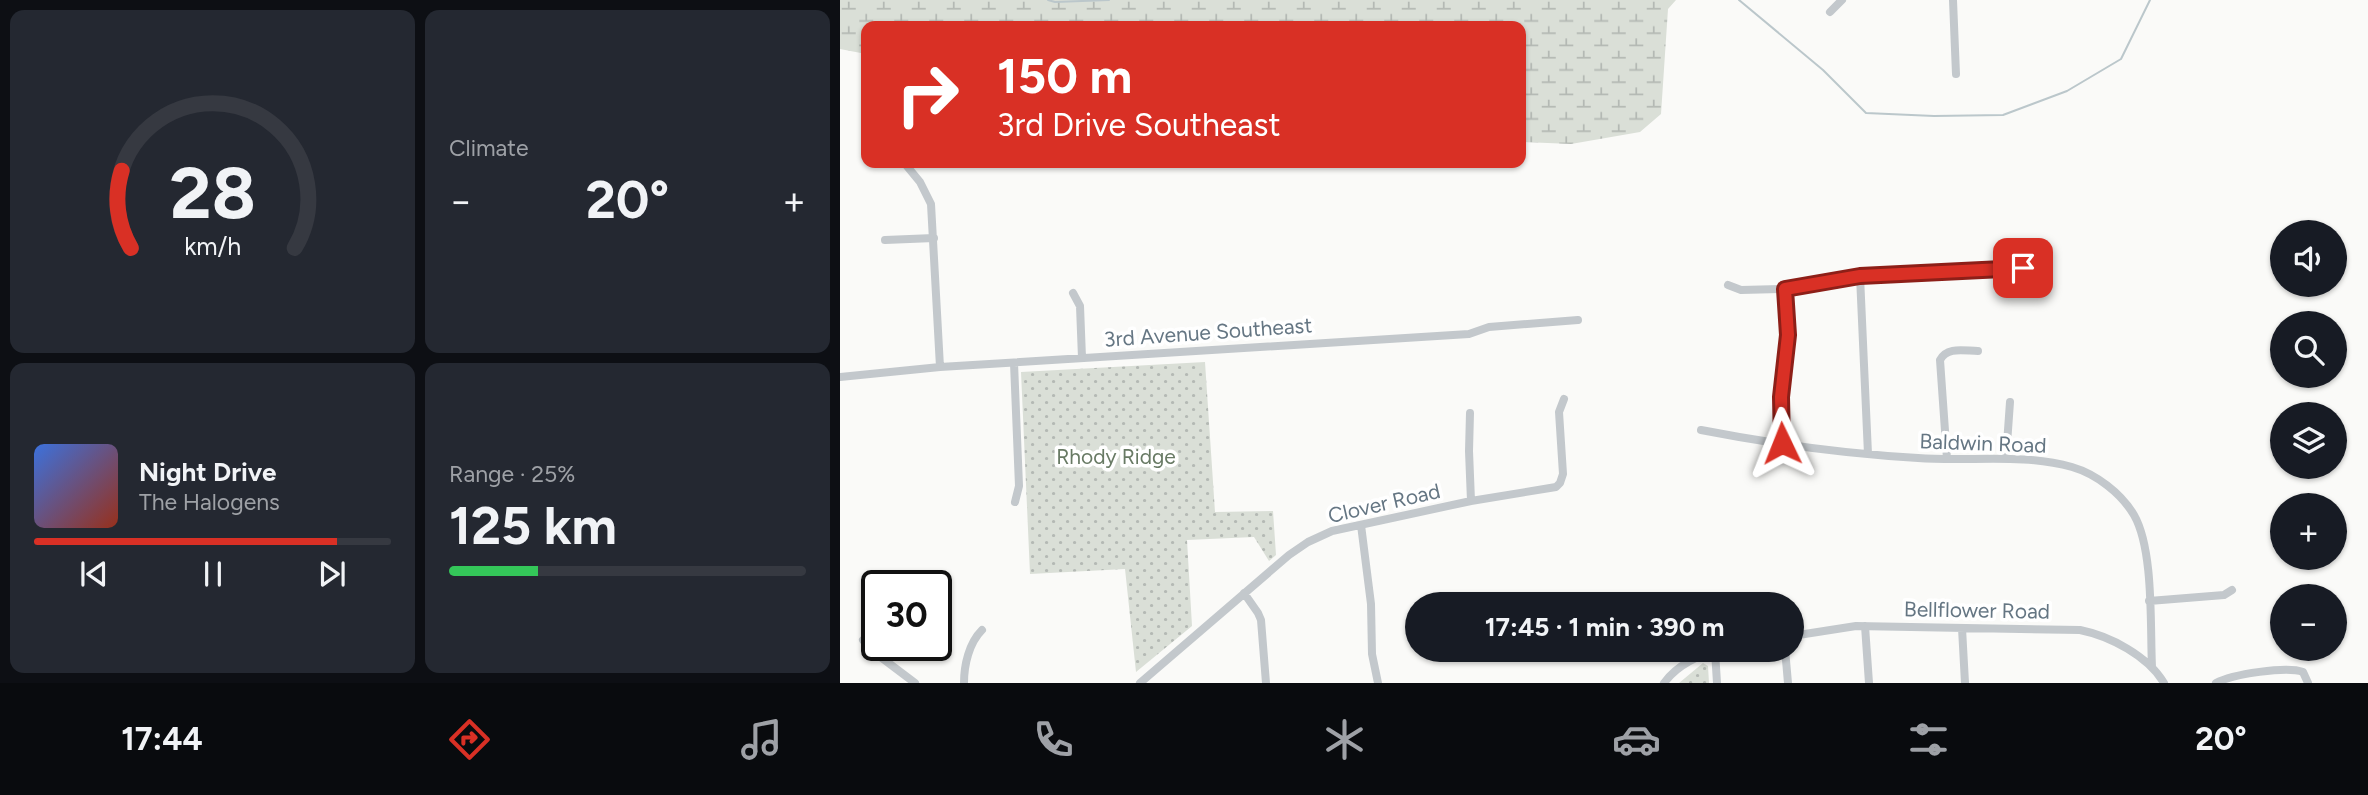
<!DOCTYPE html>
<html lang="en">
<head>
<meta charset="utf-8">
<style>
  :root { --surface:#171b24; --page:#242831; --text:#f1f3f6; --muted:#9ea1a6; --line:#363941; --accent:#d93025 }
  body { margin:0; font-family:Figtree,sans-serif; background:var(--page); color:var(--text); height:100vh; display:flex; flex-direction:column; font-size:26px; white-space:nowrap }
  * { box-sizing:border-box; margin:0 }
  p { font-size:23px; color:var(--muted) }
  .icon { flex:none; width:38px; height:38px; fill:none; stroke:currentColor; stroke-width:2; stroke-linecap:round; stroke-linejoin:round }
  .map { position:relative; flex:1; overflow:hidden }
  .side { display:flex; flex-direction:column; gap:10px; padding:10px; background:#0d0f14; width:840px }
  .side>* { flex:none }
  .hud { position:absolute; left:21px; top:21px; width:665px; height:147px; border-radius:14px; box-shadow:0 2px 5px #0004; background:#d93025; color:#fff; overflow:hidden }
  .controls { position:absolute; left:1430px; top:220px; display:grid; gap:14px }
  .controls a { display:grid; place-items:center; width:77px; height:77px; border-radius:50%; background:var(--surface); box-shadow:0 2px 5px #0004; font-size:35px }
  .speed { position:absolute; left:21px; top:570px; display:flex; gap:14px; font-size:35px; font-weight:700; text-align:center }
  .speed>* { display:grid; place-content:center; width:91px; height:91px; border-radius:50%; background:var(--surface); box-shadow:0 2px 5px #0004; line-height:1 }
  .speed .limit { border:4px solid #111; border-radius:10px; background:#fff; color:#111 }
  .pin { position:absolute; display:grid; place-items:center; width:60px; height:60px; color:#fff; margin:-30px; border-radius:14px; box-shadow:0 4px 10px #0006 }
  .me { position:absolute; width:77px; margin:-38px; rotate:358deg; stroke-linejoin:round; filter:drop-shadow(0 0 5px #0008) }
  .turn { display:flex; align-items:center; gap:24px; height:147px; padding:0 21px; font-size:32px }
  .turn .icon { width:91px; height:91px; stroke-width:2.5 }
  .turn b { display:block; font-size:49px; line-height:60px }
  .big { font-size:52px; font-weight:700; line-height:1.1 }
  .side .widget { flex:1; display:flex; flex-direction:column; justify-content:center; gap:10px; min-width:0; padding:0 24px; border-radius:14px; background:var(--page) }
  .side .dial { align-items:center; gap:0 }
  .dial svg { height:182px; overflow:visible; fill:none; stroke:var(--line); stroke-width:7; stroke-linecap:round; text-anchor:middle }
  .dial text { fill:var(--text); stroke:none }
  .song { display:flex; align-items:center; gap:21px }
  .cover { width:84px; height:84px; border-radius:10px; background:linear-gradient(135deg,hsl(220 70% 55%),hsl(10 70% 35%)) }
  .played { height:7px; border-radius:4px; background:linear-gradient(90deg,var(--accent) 85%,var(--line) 85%) }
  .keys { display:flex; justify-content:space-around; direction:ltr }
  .heat { display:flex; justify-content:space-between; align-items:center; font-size:38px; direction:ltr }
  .charge { height:10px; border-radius:5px; background:linear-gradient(90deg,#34c759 25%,var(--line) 0) }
  .side .tiles { flex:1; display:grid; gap:10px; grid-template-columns:repeat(2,1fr) }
  .trip { position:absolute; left:565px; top:592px; width:399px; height:70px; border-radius:35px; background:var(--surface); box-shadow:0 2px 5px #0004; font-weight:700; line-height:70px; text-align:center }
  .dock { display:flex; height:112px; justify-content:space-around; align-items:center; background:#090b0e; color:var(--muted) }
  .dock .icon { width:49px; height:49px }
  .dock .selected { color:var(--accent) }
  .dock b { font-size:32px; color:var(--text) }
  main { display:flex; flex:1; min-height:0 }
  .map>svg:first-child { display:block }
  .wetland { fill:url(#wetland-marsh) }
  .park { fill:url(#park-dots) }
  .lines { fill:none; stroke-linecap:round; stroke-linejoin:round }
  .stream { stroke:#bbc7cb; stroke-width:2 }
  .street { stroke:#c3c8cc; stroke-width:8 }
  .route-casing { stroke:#8d1f18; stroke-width:18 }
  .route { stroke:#d93025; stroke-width:12 }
  .labels { text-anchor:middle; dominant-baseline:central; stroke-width:7; stroke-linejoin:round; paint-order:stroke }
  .street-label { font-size:21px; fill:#657683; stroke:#fff }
  .park-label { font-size:21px; fill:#687a64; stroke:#fff }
</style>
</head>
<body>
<main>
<section class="side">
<div class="tiles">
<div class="widget dial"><svg viewBox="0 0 100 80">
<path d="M14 69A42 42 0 1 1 86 69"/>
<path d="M14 69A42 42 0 0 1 10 35" stroke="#d93025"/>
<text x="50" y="56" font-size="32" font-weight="700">28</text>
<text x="50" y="72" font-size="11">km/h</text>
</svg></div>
<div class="widget"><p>Climate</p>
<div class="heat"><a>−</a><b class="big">20°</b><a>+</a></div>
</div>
<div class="widget">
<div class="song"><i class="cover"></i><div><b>Night Drive</b><p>The Halogens</p></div></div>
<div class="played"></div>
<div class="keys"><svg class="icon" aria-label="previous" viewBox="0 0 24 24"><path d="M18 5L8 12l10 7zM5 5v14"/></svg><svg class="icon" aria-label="pause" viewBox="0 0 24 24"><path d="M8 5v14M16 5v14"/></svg><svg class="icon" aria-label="next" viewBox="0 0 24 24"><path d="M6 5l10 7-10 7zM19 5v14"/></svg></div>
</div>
<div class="widget"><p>Range · 25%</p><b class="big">125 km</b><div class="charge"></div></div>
</div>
</section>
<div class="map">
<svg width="1528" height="683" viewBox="0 0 1528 683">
  <defs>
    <pattern id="wetland-marsh" width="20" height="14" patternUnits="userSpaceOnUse" patternTransform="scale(1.75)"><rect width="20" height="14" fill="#dadfd7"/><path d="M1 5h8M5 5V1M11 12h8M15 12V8" fill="none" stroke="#b4b9b4"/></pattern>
    <pattern id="park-dots" width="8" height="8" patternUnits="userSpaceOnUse" patternTransform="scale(1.75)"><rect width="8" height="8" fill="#dadfd7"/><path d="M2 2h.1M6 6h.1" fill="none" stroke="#b4b9b4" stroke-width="1.8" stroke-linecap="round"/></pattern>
  </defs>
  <rect width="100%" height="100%" fill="#fafaf8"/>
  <path class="wetland" d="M 0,0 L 836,0 L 828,9 L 821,114 L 800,132 L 731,144 L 681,142 L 681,26 L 26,26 L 26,54 L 0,49 Z"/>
  <path class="park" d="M 365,362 L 375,512 L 433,511 L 436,555 L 429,561 L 414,537 L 347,540 L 352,626 L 296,672 L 285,569 L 190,574 L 181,372 Z
    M 863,663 L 868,666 L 869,683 L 839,683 Z"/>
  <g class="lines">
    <path class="stream" d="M 208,0 L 215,2 L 269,0
      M 899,0 L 983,70 L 1026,113 L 1094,116 L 1163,115 L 1227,91 L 1281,59 L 1310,0"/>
    <path class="street" d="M 1113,0 L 1116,74
      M 990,12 L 1002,0
      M 66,165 L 80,182 L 91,204 L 100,367
      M 45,240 L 94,238
      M 1020,276 L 1028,454
      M 888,285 L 901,290 L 945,289 L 1020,276 L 1183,268
      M 233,293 L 240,306 L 242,358
      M 174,363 L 179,486 L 175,502
      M 0,377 L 100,367 L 629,334 L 649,327 L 738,320
      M 630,413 L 629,451 L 631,501
      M 861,430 C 933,444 1006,454 1078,458 C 1129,462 1182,453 1232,467 C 1256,474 1281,493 1294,515 C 1314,550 1310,626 1312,667
      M 942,443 L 941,397 L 948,335 L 945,289
      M 1166,458 L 1170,402
      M 1107,459 L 1100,360 C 1107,346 1125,351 1138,351
      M 521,525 L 531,604 L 532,654 L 538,683
      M 404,593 L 418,613 L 421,620 L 426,683
      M 1309,601 L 1384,595 L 1392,590
      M 1025,626 L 1029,683
      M 1122,628 L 1125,683
      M 952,636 L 1016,626 L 1240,630 C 1270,636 1308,656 1324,683
      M 23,640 L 30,649 L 75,683
      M 945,649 L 948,683
      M 875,651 L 877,683
      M 124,683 C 124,665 129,643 142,630
      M 300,683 L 449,555 L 468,542 L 492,531 L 631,501 L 716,487 L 720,483 L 723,474 L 719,412 L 724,399
      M 824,683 C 838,664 858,656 880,649
      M 1376,683 C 1392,674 1447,666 1463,672 L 1468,683"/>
  </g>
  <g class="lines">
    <g class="route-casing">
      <path id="route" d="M 942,443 L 941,397 L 948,335 L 945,289 L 1020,276 L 1183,268"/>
    </g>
    <use href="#route" class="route"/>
  </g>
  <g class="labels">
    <g class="street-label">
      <text transform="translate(368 332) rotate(-4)">3rd Avenue Southeast</text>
      <text transform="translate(1143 443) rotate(2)">Baldwin Road</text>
      <text transform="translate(544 503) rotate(-13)">Clover Road</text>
      <text transform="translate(1137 610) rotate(1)">Bellflower Road</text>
    </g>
    <g class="park-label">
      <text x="276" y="456">Rhody Ridge</text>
    </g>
  </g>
</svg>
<div class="controls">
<a><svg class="icon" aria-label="sound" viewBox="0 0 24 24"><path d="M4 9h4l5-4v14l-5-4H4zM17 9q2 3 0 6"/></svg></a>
<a><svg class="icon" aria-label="search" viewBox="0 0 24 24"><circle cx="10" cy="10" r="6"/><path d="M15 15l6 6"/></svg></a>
<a><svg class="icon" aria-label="layers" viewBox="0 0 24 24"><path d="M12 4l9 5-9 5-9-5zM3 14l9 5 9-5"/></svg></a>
<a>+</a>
<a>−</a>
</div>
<div class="speed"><div class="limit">30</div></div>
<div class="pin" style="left:1183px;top:268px;background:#d93025"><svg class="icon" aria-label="arrive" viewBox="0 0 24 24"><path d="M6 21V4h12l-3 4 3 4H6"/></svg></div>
<svg class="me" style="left:942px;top:443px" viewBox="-20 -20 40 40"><path d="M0-17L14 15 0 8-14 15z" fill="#d93025" stroke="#fff" stroke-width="4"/></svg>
<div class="trip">17:45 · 1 min · 390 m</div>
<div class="hud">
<div class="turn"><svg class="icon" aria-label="right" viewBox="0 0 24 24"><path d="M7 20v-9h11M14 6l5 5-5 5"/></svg><div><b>150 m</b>3rd Drive Southeast</div></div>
</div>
</div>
</main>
<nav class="dock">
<b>17:44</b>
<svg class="icon selected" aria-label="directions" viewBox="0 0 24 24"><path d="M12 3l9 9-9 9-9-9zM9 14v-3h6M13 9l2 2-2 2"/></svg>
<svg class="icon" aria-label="music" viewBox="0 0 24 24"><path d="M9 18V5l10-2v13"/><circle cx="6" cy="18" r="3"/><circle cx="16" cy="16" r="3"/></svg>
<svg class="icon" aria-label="phone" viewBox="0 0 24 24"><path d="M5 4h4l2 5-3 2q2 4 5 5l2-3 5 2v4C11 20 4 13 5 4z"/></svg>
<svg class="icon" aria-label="climate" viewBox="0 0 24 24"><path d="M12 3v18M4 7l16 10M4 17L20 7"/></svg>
<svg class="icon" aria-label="car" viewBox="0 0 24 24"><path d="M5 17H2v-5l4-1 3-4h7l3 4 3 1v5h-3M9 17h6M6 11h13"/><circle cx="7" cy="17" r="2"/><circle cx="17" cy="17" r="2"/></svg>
<svg class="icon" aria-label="filters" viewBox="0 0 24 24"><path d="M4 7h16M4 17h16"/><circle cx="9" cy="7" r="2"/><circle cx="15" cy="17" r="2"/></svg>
<b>20°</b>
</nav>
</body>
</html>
